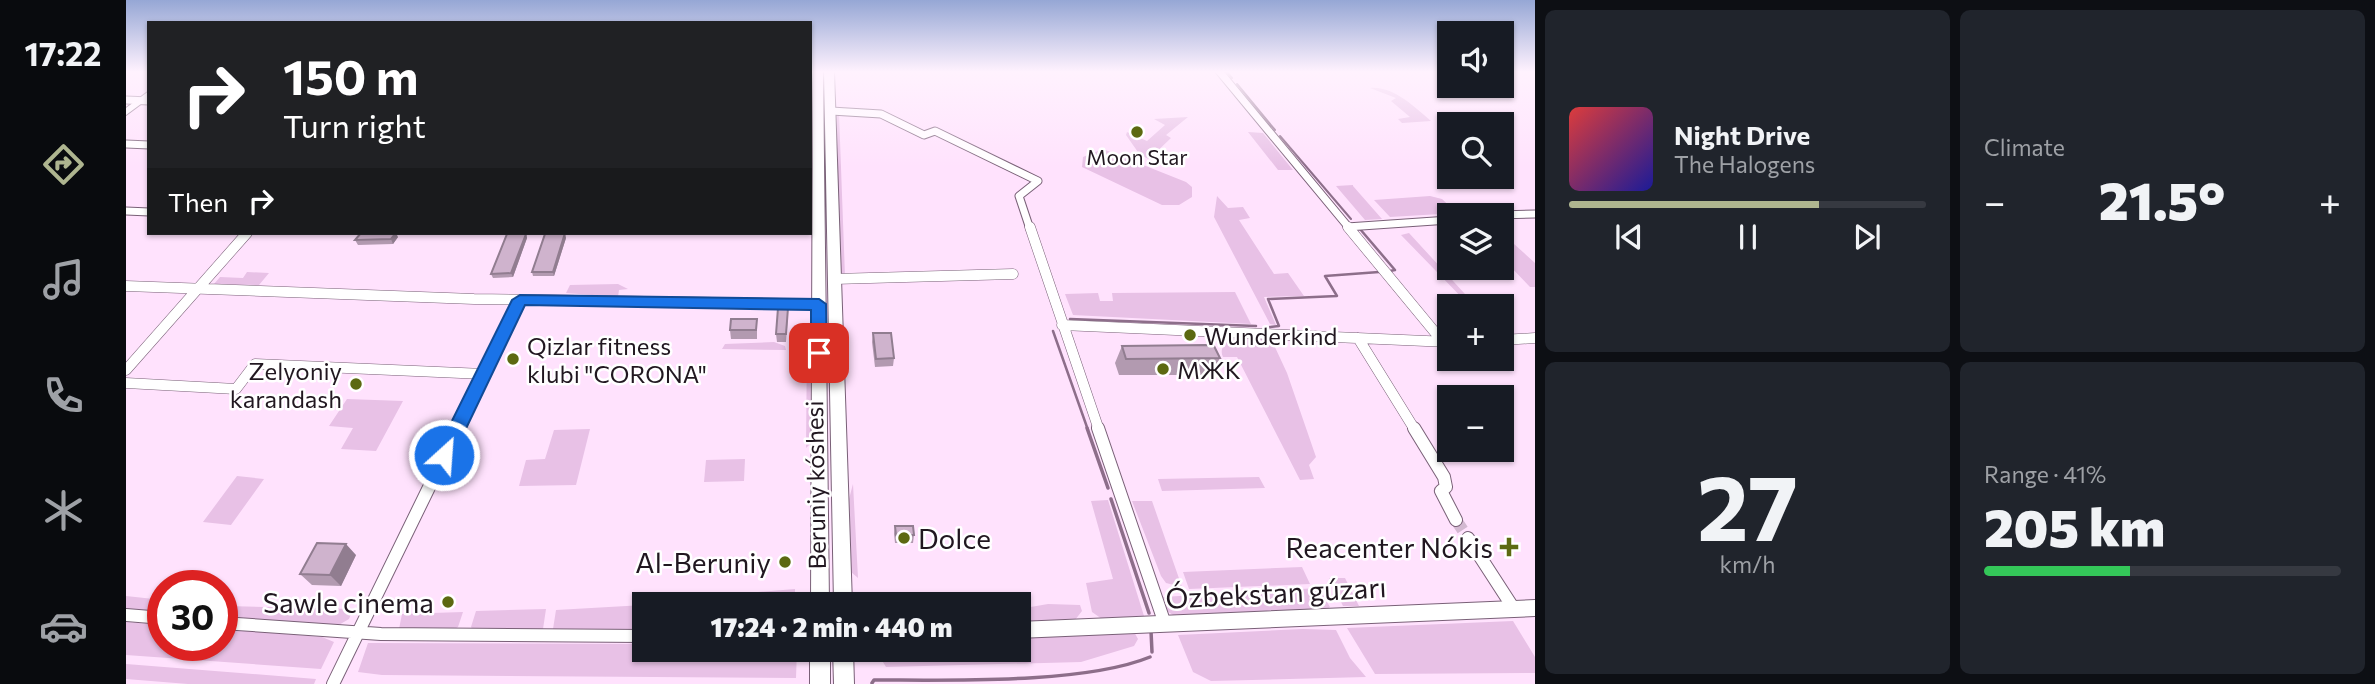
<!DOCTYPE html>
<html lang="en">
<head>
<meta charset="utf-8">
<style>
  :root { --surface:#171b24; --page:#20242c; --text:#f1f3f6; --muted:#9ea1a6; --line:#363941; --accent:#aeb58f }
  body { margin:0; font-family:Commissioner,sans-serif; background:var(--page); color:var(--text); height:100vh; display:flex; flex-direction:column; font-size:26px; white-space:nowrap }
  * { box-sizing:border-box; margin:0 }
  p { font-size:23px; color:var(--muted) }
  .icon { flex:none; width:38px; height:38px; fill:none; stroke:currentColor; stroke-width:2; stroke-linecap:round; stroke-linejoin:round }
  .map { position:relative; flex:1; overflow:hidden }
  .side { display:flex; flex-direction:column; gap:10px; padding:10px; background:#0d0f14; width:840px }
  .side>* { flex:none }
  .banner { position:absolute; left:21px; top:21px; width:665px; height:214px; border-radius:0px; box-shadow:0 2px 5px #0004; background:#202124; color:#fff; overflow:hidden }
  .tools { position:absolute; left:1311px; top:21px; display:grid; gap:14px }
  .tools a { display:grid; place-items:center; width:77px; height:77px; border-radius:0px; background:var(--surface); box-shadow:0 2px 5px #0004; font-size:35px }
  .speed { position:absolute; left:21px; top:570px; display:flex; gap:14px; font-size:35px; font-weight:700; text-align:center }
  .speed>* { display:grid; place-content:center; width:91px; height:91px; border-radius:50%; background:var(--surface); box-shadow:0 2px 5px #0004; line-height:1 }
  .speed .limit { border:10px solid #d22; background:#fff; color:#111 }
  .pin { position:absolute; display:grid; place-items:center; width:60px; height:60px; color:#fff; margin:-30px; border-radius:14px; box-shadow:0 4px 10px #0006 }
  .me { position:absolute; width:77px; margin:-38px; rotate:26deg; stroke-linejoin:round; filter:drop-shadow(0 0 5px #0008) }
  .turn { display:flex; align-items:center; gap:24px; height:147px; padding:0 21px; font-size:32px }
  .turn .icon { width:91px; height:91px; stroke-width:2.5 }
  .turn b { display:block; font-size:49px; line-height:60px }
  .then { display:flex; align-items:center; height:66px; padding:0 21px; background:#0003; gap:14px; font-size:26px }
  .big { font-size:52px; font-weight:800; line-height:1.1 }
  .side .card { flex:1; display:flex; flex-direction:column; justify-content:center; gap:10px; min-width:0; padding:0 24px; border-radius:10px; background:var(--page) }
  .side .dial { align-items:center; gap:0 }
  .dial b { font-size:91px; line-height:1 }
  .song { display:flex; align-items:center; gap:21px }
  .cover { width:84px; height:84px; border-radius:10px; background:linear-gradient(135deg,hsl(0 70% 55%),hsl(240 70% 35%)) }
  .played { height:7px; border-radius:4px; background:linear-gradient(90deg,var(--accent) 70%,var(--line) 70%) }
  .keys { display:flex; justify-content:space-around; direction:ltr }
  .heat { display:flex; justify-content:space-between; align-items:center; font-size:38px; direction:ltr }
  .charge { height:10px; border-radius:5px; background:linear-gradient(90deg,#34c759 41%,var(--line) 0) }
  .side .tiles { flex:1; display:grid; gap:10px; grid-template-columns:repeat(2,1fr) }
  .trip { position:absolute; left:506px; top:592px; width:399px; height:70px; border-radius:0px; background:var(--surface); box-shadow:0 2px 5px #0004; font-weight:800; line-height:70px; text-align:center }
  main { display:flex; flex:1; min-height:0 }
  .tabs { display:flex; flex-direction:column; width:126px; justify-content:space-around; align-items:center; background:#090b0e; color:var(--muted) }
  .tabs .icon { width:49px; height:49px }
  .tabs .current { color:var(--accent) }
  .tabs b { font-size:32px; color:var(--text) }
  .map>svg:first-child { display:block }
  .green { fill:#e8c1e6 }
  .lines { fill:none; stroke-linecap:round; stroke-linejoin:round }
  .stream-far2 { stroke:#8d6e8a; stroke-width:2 }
  .stream-far1 { stroke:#8d6e8a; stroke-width:2.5 }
  .stream { stroke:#8d6e8a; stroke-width:3.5 }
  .minor-tunnel { stroke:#d3b9d1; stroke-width:12; stroke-dasharray:12 6; stroke-linecap:butt }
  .minor-far2-casing { stroke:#796077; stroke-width:9 }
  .minor-far1-casing { stroke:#796077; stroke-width:11 }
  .minor-casing { stroke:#796077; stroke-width:14 }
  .tertiary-casing { stroke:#796077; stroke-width:2 }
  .secondary-casing { stroke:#796077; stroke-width:2 }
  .minor-far2 { stroke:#fff; stroke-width:7 }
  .minor-far1 { stroke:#fff; stroke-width:10 }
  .minor { stroke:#fff; stroke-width:12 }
  .tertiary { fill:#fff; fill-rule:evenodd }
  .secondary { fill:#fff; fill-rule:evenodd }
  .wall { fill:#b29ab0 }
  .shaded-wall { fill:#917d90 }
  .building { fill:#cfb3cd; stroke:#917d90; stroke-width:2 }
  .route { fill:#1a73e8; stroke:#114b97; stroke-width:2 }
  .poi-dot { fill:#5c6911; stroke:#fff; stroke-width:2.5 }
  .labels { text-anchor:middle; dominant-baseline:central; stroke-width:5; stroke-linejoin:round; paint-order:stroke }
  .far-poi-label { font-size:21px; fill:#211720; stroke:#fff }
  .poi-label { font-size:24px; fill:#211720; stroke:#fff; text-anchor:start }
  .street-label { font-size:24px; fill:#211720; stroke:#fff }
  .near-poi-label { font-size:28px; fill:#211720; stroke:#fff; text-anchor:end }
  .near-street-label { font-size:28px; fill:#211720; stroke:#fff }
</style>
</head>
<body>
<main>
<nav class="tabs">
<b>17:22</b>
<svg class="icon current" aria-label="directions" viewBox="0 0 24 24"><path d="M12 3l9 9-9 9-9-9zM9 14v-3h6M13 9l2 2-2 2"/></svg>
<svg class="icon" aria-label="music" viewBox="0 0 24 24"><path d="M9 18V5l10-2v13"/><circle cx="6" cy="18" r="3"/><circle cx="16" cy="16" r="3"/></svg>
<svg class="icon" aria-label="phone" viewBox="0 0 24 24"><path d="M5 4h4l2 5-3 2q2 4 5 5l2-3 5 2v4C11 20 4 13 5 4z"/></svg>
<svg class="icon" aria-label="climate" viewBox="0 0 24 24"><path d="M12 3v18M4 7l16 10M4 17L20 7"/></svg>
<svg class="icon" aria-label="car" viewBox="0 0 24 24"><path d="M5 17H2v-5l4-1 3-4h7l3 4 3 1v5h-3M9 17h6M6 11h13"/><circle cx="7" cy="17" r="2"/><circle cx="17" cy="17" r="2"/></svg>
</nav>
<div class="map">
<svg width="1409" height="684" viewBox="0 0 1409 684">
  <rect width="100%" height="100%" fill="#ffe2fd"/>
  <path class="green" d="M 1244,88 C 1268,86 1288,107 1305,121 L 1276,123 L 1272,119 L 1284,117 L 1265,101 L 1270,98 Z
    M 713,113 L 719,276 L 714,275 L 710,115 Z
    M 1062,117 L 1040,135 L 1045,138 L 1023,159 L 1014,155 L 1000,135 L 1001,132 L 1021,141 L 1039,125 L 1028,119 Z
    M 1122,132 L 1137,133 L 1167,170 L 1152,170 Z
    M 977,149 L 1060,182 L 1066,187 L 1066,197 L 1053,205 L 1036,205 L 956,167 L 957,157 Z
    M 1227,185 L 1227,186 L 1256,219 L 1239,220 L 1210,186 Z
    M 1091,196 L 1102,208 L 1117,207 L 1124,218 L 1113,220 L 1148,274 L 1162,273 L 1178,296 L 1138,297 L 1150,325 L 1144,324 L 1088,217 Z
    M 1304,196 L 1316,199 L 1331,213 L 1264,217 L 1248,200 Z
    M 1283,233 L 1350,306 L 1344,306 L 1275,235 Z
    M 1376,242 L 1388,244 L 1409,263 L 1409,287 L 1404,287 L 1376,258 Z
    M 121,272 L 143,273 L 133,285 L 88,284 L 94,277 L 117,278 Z
    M 492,284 L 502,289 L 493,290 L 492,297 L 440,293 L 444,285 Z
    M 1109,292 L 1125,324 L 947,315 L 939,294 L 972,293 L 974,301 L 987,301 L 986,293 Z
    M 684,337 L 685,443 L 680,448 L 681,338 Z
    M 1135,337 L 1148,345 L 1161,373 L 1190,457 L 1183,465 L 1188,479 L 1174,480 L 1111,357 L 1097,357 C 1093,349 1099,343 1105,338 Z
    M 648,342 L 659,346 L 660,350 L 596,349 L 599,344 Z
    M 221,399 L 277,401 L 250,451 L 215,449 L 227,428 L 203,426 Z
    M 464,429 L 450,485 L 393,486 L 400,460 L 419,459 L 428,430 Z
    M 619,459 L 618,481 L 578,482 L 580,460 Z
    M 111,476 L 138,479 L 105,525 L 77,522 Z
    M 1133,477 L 1139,488 L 1036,491 L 1032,479 Z
    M 727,484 L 732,578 L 725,572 L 723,499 Z
    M 982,500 L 1018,616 L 976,619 L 966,612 L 960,583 L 987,579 L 965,501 Z
    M 1006,501 L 1026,501 L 1056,587 L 1040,583 L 1035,576 Z
    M 1176,567 L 1184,584 L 1063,589 L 1057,572 Z
    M 1203,578 L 1219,578 L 1233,606 L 1217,606 Z
    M 1193,588 L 1204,607 L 1199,611 L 1050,617 L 1041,611 L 1036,597 Z
    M 669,589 L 669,604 L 579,604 L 582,596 Z
    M 0,596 L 37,600 L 37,613 L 0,611 Z
    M 922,604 L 954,605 L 956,611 L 949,620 L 893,622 L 893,609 Z
    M 518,605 L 518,629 L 427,629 L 430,610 Z
    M 101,606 L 227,609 L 223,619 L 211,626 L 102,618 Z
    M 420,609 L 417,629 L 348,631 L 345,627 L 350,611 Z
    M 337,612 L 332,627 L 325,631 L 273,629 L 276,614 Z
    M 1387,621 L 1409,657 L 1409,673 L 1249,674 L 1221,628 Z
    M 0,622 L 37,625 L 37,646 L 96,646 L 96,629 L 196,637 L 208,642 L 195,669 L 0,655 Z
    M 1177,629 L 1210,630 L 1224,658 L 1240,677 L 1085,681 L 1067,672 L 1052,635 Z
    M 1007,630 L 1012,639 L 1008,646 L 955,662 L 760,667 L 749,649 L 892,649 L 893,635 Z
    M 242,643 L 518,644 L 518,649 L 671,649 L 670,678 L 256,675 L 232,672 Z
    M 0,664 L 190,679 L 188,684 L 62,684 L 0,679 Z"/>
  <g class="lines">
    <path class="stream-far2" d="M 1100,71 L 1106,78
      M 1111,84 L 1149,130
      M 1154,136 L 1225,219"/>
    <path class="stream-far1" d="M 1234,229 L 1269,270 L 1264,271
      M 944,319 L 1130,326
      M 1144,327 L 1153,326 L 1142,299 L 1211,296 L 1199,276 L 1253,272
      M 927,331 L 962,430"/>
    <path class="stream" d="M 961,428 L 982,488
      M 985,499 L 1023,613
      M 1025,631 L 1026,652
      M 746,683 L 748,680 C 825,680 958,684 1024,657"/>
    <path class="minor-tunnel" d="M 1330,520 L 1342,538"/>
    <g class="minor-far2-casing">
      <path id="minor-far2" d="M 1093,71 L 1224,229
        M 0,100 L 23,101
        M 705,111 L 755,114 L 798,135 L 809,131 L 912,181 L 893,196 L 904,229
        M 0,144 L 23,145
        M 0,211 L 23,212
        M 1370,215 L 1409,214
        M 1221,227 L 1323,220"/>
    </g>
    <g class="minor-far1-casing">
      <path id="minor-far1" d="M 904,227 L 973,430
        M 1222,227 L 1317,342
        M 708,279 L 887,274
        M 0,286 L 348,299 L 693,304
        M 936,325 L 1323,342
        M 1232,338 L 1289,430
        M 1376,340 L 1409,338
        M 0,370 L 121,233
        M 0,383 L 110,389 L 129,364 L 358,374
        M 331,430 L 394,300"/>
    </g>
    <g class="minor-casing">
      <path id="minor" d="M 972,428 L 1039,624
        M 1288,428 L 1318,477 L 1320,487 L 1315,491 L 1330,520
        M 1342,538 L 1388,609
        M 0,615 L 37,618
        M 96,623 L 255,634 L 518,636
        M 207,684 L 332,428"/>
    </g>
    <g class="tertiary-casing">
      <path id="tertiary" d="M 23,91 L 23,98 L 0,115 L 0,108 Z
        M 1409,600 L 1409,616 L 892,638 L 892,622 Z"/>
    </g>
    <g class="secondary-casing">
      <path id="secondary" d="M 687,71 L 697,71 L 703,604 L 685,604 Z
        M 698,71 L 708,71 L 726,604 L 708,604 Z
        M 684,649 L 704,649 L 704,684 L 684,684 Z
        M 707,649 L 727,649 L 728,684 L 708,684 Z"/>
    </g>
    <use href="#minor-far2" class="minor-far2"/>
    <use href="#minor-far1" class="minor-far1"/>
    <use href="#minor" class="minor"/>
    <use href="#tertiary" class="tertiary"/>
    <use href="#secondary" class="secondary"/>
  </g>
  <path class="wall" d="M 400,234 L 401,238 L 387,277 L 367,278 L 365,274 Z
    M 272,237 L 267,244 L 232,245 L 229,240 Z
    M 440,238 L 428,276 L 407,276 L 406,272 Z
    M 662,316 L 660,342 L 651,342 L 650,334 Z
    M 631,319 L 631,339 L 605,339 L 604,330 Z
    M 747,333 L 768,358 L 767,366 L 749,367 L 746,342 Z
    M 996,346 L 1094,358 L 1085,375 L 993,375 L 989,363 Z
    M 769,526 L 788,535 L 787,543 L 769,543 L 768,534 Z
    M 230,555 L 215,586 L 186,585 L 174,574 Z"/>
  <path class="shaded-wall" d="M 270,233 L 272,237 L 267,244 L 265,239 Z
    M 439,233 L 440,238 L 428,276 L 427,272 Z
    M 400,234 L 401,238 L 387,277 L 385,273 Z
    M 220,544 L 230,555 L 215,586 L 204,575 Z"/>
  <path class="building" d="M 235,233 L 270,233 L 265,239 L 229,240 Z
    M 439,233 L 427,272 L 406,272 L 419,234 Z
    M 381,234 L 400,234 L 385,273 L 365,274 Z
    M 652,308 L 662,308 L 660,334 L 650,334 Z
    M 605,319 L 631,319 L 630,330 L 604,330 Z
    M 747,333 L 765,333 L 768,358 L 750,359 Z
    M 1080,345 L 1088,346 L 1094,358 L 1000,359 L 996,346 Z
    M 769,526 L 787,526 L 788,535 L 770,535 Z
    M 191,543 L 220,544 L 204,575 L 174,574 Z"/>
  <linearGradient id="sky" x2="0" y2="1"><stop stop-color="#96a7d5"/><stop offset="0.43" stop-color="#fff2fe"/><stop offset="1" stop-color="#fff2fe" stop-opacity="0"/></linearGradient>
  <rect width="1409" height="167" fill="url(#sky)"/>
  <path class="route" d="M 394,295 L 693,299 L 700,304 L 701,353 L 693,359 L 685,353 L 685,310 L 399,305 L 325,460 L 312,460 L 309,455 L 386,300 Z"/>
  <g class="poi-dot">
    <circle cx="1011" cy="132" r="7"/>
    <circle cx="1064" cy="335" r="7"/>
    <circle cx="387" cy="359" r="7"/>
    <circle cx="1037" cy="369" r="7"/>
    <circle cx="230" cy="384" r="7"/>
    <circle cx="778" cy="538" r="7"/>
    <path d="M1379.5 536.5h7v7h7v7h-7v7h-7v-7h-7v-7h7z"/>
    <circle cx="659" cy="562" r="7"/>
    <circle cx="322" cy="602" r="7"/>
  </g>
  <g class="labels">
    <g class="far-poi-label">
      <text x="1011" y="156">Moon Star</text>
    </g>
    <g class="poi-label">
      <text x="1078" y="335">Wunderkind</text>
      <text x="401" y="345">Qizlar fitness<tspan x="401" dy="28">klubi "CORONA"</tspan></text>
      <text x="1051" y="369">МЖК</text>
      <text x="216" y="370" text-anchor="end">Zelyoniy<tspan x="216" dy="28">karandash</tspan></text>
    </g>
    <g class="street-label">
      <text transform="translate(689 485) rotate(-91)">Beruniy kóshesi</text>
    </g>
    <g class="near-poi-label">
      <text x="792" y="538" text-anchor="start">Dolce</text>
      <text x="1367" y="547">Reacenter Nókis</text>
      <text x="645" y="562">Al-Beruniy</text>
      <text x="308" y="602">Sawle cinema</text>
    </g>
    <g class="near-street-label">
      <text transform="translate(1150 592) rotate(-3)">Ózbekstan gúzarı</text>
    </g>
  </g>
</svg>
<div class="tools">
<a><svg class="icon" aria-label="sound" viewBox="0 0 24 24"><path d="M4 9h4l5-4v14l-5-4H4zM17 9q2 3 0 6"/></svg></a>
<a><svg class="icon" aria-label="search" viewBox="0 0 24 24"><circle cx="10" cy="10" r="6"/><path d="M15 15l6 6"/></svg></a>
<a><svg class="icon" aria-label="layers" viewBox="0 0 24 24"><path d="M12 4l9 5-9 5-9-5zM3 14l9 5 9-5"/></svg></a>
<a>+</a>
<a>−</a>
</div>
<div class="speed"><div class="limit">30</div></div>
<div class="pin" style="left:693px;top:353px;background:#d93025"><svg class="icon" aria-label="arrive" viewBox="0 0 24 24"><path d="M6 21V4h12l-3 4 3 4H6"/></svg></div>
<svg class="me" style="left:318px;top:455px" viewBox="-20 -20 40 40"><circle r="17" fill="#1a73e8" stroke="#fff" stroke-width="3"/><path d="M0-11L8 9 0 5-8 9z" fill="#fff"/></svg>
<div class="trip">17:24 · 2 min · 440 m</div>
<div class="banner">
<div class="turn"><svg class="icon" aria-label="right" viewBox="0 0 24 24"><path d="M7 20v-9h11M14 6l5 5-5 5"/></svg><div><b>150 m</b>Turn right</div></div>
<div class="then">Then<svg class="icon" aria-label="right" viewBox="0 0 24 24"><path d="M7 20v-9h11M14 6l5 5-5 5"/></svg></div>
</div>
</div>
<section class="side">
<div class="tiles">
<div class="card">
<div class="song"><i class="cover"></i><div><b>Night Drive</b><p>The Halogens</p></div></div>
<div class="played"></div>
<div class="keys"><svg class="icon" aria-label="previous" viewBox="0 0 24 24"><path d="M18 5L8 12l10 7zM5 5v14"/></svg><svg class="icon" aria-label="pause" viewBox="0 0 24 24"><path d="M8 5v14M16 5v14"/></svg><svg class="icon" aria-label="next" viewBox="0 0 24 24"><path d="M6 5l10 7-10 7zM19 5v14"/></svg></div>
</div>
<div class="card"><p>Climate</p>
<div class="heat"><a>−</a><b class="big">21.5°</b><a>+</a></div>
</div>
<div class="card dial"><b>27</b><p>km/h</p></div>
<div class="card"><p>Range · 41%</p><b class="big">205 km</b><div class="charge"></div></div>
</div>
</section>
</main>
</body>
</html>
